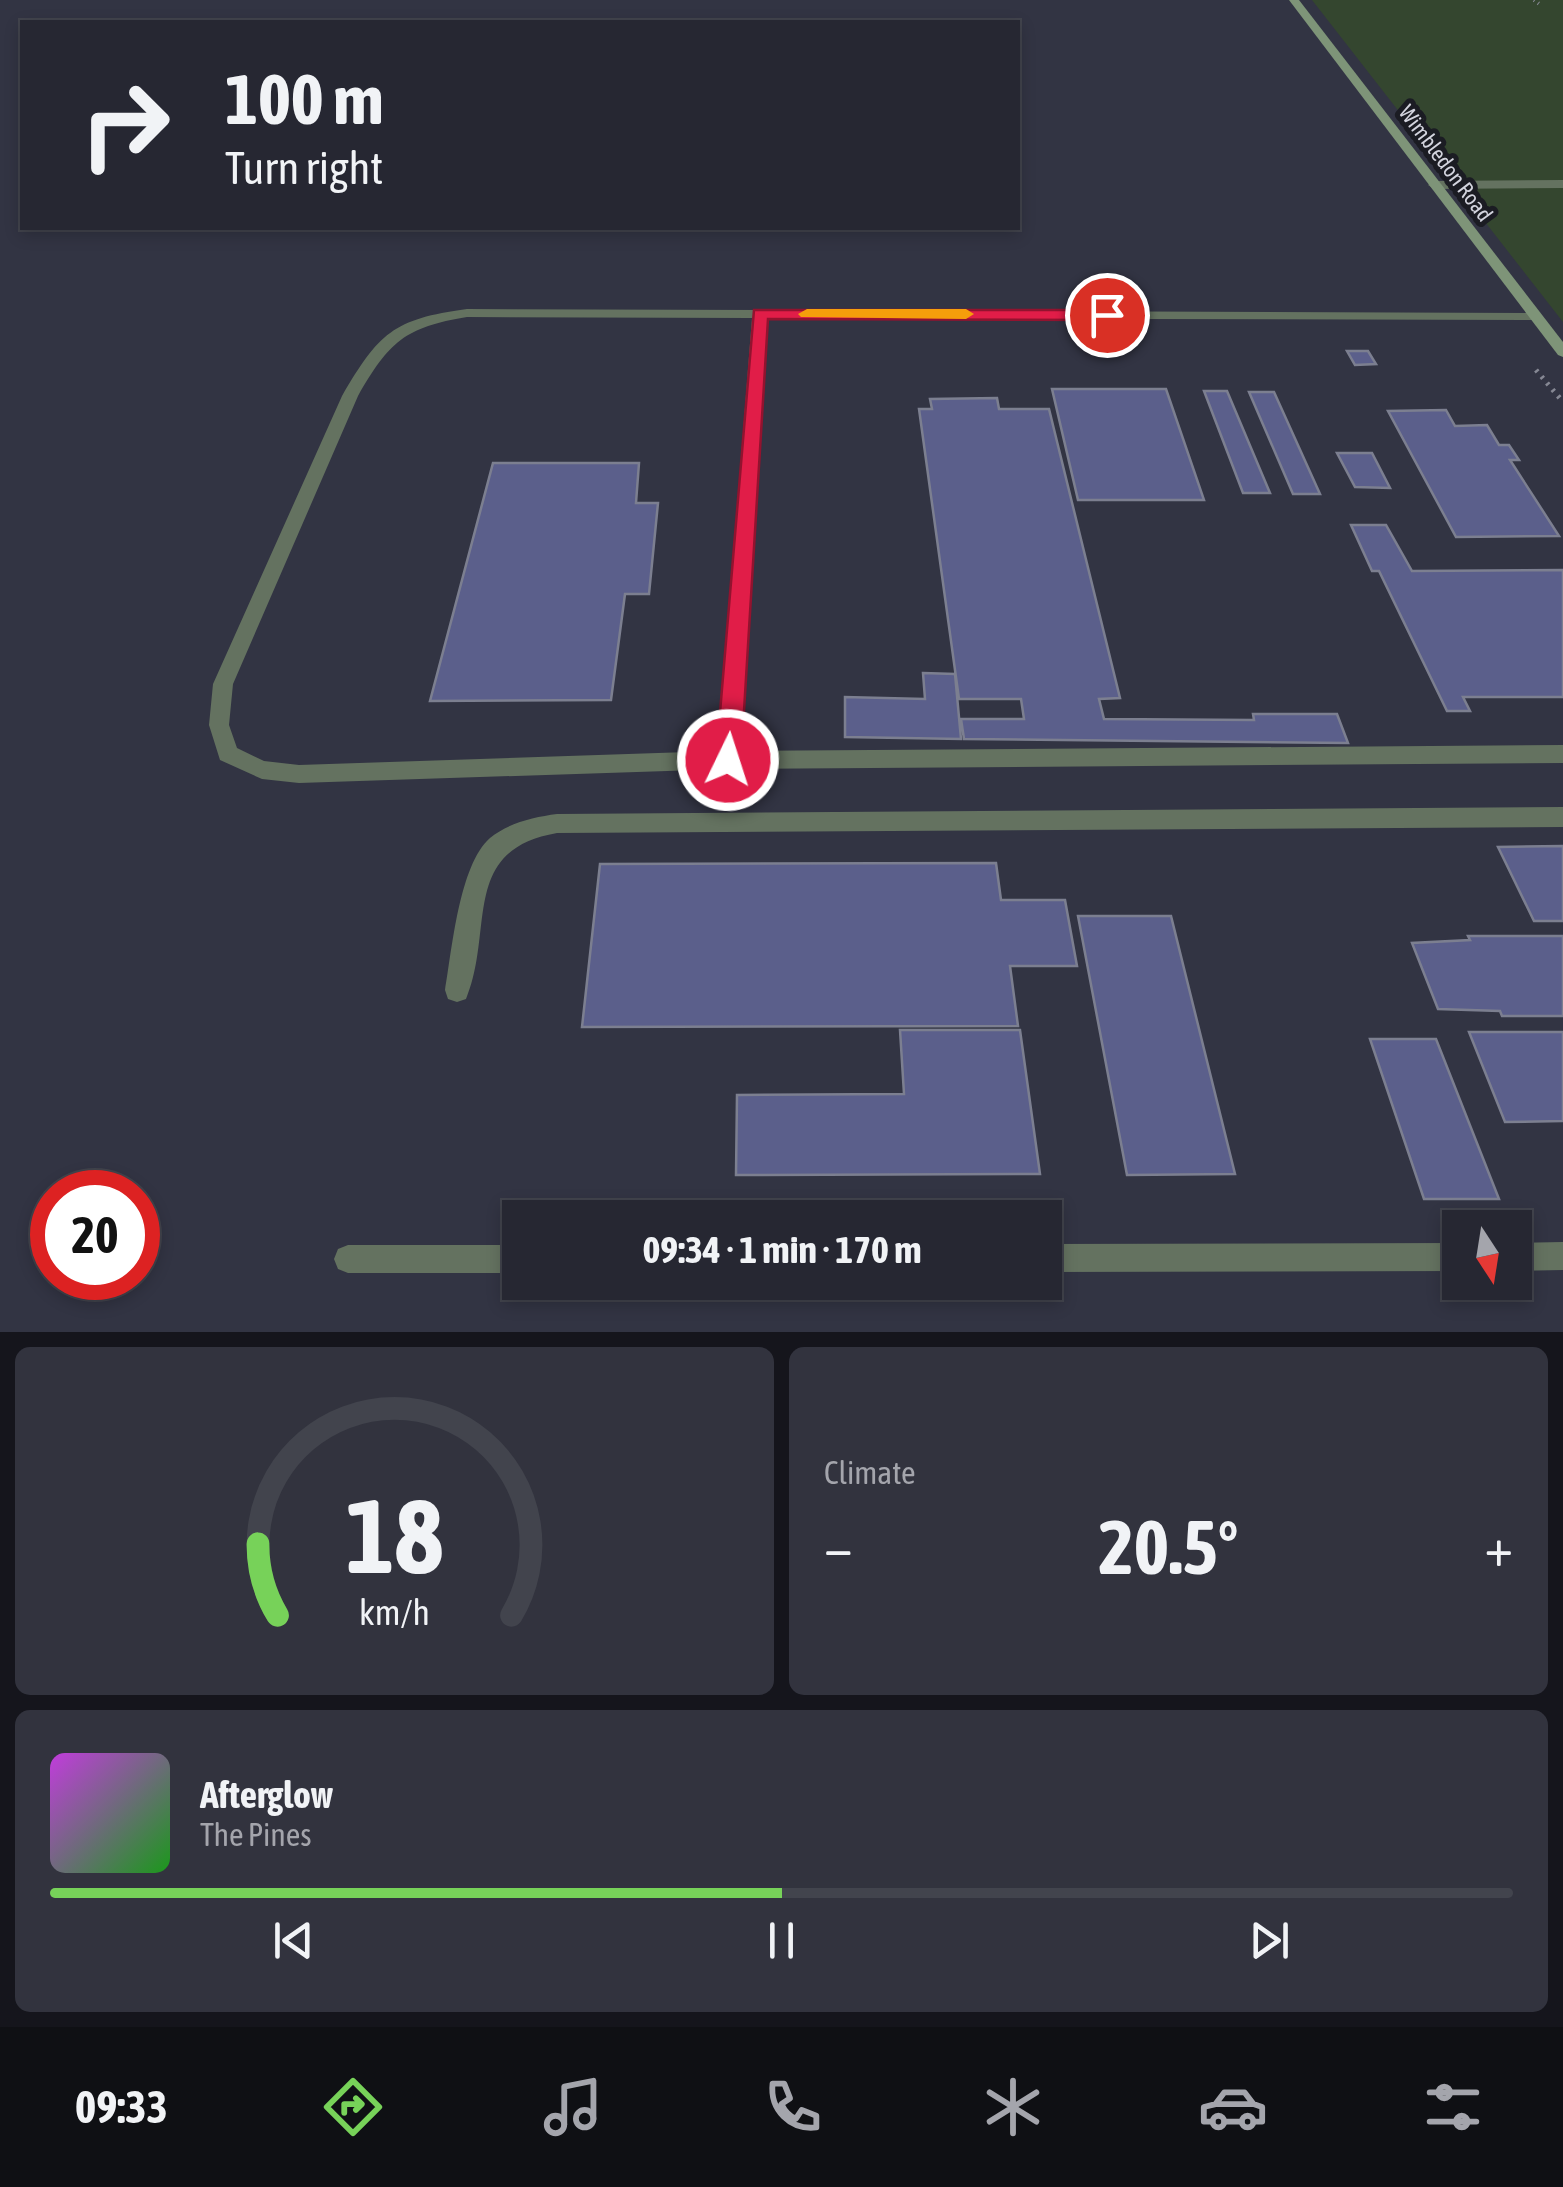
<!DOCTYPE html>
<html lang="en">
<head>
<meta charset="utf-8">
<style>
  :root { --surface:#262732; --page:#32333e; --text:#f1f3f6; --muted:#a4a5ac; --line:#42444d; --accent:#77d259 }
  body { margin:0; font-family:"Asap Condensed",sans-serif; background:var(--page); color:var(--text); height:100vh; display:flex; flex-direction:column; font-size:38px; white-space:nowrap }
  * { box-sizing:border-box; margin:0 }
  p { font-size:32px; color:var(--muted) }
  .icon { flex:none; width:55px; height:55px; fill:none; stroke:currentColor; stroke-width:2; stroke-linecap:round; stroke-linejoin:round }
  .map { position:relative; height:1332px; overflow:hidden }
  .details { display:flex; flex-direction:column; gap:15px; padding:15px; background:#15151c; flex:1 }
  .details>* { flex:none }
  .hud { position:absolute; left:20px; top:20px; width:1000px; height:210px; border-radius:0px; box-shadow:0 5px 15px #0003,0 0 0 2px var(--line); background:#262732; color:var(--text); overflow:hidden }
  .needle { width:65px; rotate:168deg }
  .fabs { position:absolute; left:1442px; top:1210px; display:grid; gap:20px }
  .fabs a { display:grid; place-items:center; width:90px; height:90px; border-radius:0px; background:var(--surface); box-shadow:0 5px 15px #0003,0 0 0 2px var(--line); font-size:50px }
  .speed { position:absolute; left:30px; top:1170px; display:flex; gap:20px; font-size:50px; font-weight:700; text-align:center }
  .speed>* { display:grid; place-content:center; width:130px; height:130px; border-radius:50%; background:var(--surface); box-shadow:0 5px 15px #0003,0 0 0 2px var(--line); line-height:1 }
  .speed .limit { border:15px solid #d22; background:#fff; color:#111 }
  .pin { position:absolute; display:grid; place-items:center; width:85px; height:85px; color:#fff; margin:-42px; border:5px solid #fff; border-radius:50%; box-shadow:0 2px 10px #0007 }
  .me { position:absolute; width:110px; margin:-55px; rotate:4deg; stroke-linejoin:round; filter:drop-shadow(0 0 8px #0008) }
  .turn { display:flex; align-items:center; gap:35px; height:210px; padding:0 40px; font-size:45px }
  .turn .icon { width:130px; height:130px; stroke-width:2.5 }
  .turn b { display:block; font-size:70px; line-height:85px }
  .big { font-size:75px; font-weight:700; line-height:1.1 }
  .details .tile { flex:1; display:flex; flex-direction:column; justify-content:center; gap:15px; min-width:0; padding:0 35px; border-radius:15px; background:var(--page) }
  .details .dial { align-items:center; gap:0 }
  .dial svg { height:260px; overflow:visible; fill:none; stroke:var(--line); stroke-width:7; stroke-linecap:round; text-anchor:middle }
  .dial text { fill:var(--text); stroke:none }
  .song { display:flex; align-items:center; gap:30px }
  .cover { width:120px; height:120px; border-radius:15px; background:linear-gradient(135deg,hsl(290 70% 55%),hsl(120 70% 35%)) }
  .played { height:10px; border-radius:5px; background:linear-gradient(90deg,var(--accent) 50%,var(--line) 50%) }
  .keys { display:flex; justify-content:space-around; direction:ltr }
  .heat { display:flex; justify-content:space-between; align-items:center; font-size:55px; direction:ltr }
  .details .tiles { flex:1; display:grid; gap:15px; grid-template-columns:1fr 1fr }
  .tile:last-child { grid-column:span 2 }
  .trip { position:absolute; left:502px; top:1200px; width:560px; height:100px; border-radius:0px; background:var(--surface); box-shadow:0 5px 15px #0003,0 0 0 2px var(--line); font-weight:700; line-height:100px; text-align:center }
  .tabs { display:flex; height:160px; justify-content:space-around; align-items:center; background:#0f1014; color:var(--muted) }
  .tabs .icon { width:70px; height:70px }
  .tabs .current { color:var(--accent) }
  .tabs b { font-size:45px; color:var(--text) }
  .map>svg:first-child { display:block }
  .green { fill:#34462f }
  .building { fill:#5b5f8b; stroke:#7c7f90; stroke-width:2.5 }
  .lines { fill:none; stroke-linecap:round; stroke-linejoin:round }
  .path-far1 { stroke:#868894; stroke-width:4; stroke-dasharray:1 4; stroke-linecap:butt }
  .path { stroke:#868894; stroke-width:5; stroke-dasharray:2.5 6; stroke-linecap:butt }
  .lane { fill:#647260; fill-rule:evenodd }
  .street { fill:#647260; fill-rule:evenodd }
  .secondary { fill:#7e9478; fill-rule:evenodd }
  .route { fill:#e11d48; stroke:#92132f; stroke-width:2.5 }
  .slow { fill:#f59e0b }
  .labels { text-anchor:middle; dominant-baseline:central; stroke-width:10; stroke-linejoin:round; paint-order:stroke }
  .far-street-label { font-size:22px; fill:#d3d4de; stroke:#1b1c23 }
</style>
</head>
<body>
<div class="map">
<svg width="1563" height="1332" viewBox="0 0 1563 1332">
  <rect width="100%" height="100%" fill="#323443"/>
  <path class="green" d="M 1312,0 L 1563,0 L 1563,322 Z"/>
  <path class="building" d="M 1347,351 L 1368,351 L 1376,364 L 1355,365 Z
    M 1052,389 L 1166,389 L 1204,500 L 1078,500 Z
    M 1204,391 L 1227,391 L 1270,493 L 1243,493 Z
    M 1249,392 L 1274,392 L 1320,494 L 1293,494 Z
    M 997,398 L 999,409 L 1049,409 L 1120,698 L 1099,699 L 1104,719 L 1254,720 L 1253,714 L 1337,714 L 1348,743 L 964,739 L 961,719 L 1024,719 L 1021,699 L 959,699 L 919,409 L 932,409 L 930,399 Z
    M 1446,410 L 1455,426 L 1487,425 L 1499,445 L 1509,445 L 1519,460 L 1510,460 L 1559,536 L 1456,537 L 1388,411 Z
    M 1337,453 L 1372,453 L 1390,488 L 1355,487 Z
    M 493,463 L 639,463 L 636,503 L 658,503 L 649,594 L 625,594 L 611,700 L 430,701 Z
    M 1351,525 L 1386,525 L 1412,571 L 1563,570 L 1563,697 L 1463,697 L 1470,711 L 1447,711 L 1379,571 L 1372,571 Z
    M 923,673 L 955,674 L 961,739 L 845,737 L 845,697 L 925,699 Z
    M 1563,846 L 1563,921 L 1534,921 L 1498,847 Z
    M 996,863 L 1001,900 L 1065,900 L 1077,966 L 1010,966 L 1018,1026 L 582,1027 L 600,864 Z
    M 1078,916 L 1171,916 L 1235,1174 L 1127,1175 Z
    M 1468,936 L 1563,936 L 1563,1016 L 1502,1016 L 1500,1011 L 1438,1009 L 1412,943 L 1470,940 Z
    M 900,1030 L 1020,1030 L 1040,1174 L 736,1175 L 737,1095 L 904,1094 Z
    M 1469,1032 L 1563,1032 L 1563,1121 L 1505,1122 Z
    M 1370,1039 L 1436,1039 L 1499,1199 L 1424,1199 Z"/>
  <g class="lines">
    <path class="path-far1" d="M 1534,0 L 1542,6"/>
    <path class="path" d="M 1536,370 L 1563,402"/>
    <path class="lane" d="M 467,309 L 1540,313 L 1540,319 L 1535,320 L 767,318 L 739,751 L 1563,745 L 1563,763 L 728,769 L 299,783 L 262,779 L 220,760 L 209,725 L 213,684 L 342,396 C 379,333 393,319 467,309 ZM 467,317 L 752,318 L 718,751 L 299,765 L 264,761 L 237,748 L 229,725 L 233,684 L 358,396 C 389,342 405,327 467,317 Z
      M 1563,807 L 1563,827 L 557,833 C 459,850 495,930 466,999 L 457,1002 L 448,999 L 445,990 C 452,951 459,865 490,838 C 508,823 534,817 557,814 Z
      M 1563,1242 L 1563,1270 L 1515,1271 L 1515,1243 Z
      M 1460,1243 L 1460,1271 L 1045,1272 L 1045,1244 Z
      M 348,1245 L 520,1245 L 520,1273 L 348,1273 L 338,1269 L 334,1259 L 338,1249 Z"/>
    <path class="street" d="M 1563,180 L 1563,188 L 1434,189 L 1428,185 L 1434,181 Z"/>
    <path class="secondary" d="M 1289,0 L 1299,0 L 1563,342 L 1563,357 L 1558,355 Z"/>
  </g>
  <path class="route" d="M 754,310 L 1107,310 L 1115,315 L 1107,320 L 768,319 L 741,760 L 737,768 L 728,771 L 720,768 L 716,760 Z"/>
  <path class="slow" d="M 807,309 L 966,309 L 974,314 L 966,319 L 801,317 L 798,314 Z"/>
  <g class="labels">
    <g class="far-street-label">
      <text transform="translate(1446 163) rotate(53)">Wimbledon Road</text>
    </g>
  </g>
</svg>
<div class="fabs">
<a><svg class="needle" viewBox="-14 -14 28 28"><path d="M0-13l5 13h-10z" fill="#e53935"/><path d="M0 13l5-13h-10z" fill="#a4a5ac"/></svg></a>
</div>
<div class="speed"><div class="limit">20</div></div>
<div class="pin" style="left:1107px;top:315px;background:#d93025"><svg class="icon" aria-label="arrive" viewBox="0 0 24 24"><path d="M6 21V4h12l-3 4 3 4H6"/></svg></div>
<svg class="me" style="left:728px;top:760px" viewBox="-20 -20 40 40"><circle r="17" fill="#e11d48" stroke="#fff" stroke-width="3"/><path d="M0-11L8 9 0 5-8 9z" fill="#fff"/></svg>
<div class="trip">09:34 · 1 min · 170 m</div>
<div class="hud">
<div class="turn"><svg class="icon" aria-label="right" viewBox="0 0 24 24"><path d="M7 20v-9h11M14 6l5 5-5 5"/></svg><div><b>100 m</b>Turn right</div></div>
</div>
</div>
<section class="details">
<div class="tiles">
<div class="tile dial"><svg viewBox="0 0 100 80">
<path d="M14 69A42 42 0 1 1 86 69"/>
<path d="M14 69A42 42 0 0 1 8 47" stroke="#77d259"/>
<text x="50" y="56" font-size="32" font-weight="700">18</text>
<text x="50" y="72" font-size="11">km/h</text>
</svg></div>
<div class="tile"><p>Climate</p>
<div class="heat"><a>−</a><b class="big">20.5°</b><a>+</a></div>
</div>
<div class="tile">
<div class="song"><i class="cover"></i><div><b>Afterglow</b><p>The Pines</p></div></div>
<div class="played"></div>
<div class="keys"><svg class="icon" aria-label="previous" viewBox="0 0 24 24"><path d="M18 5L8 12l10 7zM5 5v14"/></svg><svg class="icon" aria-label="pause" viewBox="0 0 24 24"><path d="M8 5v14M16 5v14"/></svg><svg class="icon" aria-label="next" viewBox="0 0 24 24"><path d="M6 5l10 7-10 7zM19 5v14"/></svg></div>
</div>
</div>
</section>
<nav class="tabs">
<b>09:33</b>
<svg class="icon current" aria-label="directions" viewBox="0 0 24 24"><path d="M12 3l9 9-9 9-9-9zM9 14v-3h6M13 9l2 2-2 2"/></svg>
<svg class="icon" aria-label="music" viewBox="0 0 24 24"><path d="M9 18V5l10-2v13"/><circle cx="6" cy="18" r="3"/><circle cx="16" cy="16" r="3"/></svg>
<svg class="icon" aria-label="phone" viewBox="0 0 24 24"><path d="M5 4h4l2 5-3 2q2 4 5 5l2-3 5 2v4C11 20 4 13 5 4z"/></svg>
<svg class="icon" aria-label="climate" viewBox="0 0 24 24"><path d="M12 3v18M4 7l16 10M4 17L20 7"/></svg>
<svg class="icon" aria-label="car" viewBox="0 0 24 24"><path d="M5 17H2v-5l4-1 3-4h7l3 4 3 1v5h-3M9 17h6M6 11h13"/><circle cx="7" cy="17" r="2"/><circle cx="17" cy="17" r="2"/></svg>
<svg class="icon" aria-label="filters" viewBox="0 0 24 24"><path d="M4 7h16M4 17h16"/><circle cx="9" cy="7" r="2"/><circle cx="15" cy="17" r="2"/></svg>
</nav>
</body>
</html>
